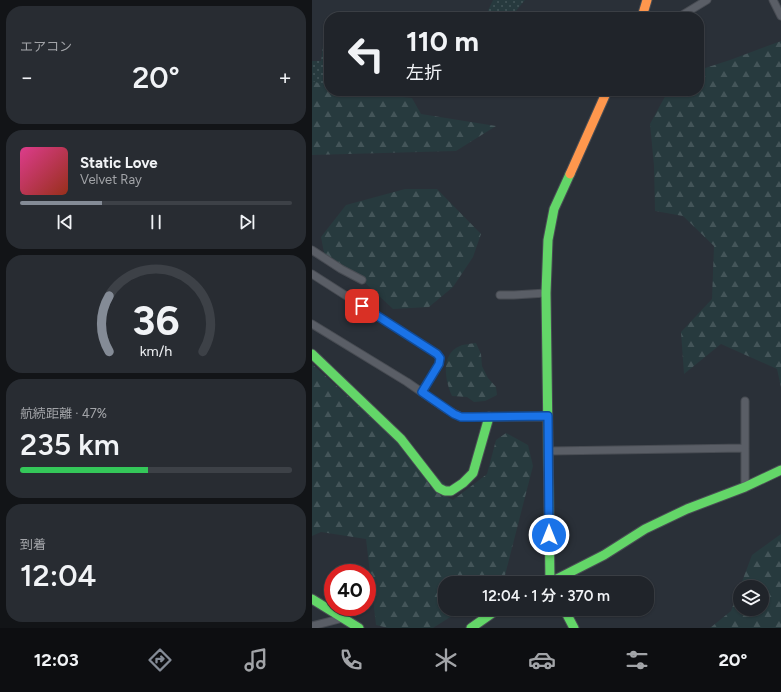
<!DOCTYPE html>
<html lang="ja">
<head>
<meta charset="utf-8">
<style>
  :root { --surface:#20242a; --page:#282c32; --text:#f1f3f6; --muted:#a2a4a8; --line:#3d4147; --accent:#848b96 }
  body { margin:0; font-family:Figtree,"Noto Sans JP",sans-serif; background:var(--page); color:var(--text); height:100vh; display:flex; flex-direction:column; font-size:15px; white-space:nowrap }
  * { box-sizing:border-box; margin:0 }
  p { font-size:13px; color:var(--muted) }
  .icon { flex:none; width:22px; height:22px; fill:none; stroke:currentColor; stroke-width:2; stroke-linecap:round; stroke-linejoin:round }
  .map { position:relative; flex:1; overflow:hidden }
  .details { display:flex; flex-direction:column; gap:6px; padding:6px; background:#121417; width:312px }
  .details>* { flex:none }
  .guide { position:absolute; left:12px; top:12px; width:380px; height:84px; border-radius:16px; box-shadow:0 1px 3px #0004,0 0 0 1px var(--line); background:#20242a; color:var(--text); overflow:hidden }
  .buttons { position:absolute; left:421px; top:580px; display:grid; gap:8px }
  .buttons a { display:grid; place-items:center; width:36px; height:36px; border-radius:50%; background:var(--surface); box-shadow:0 1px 3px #0004,0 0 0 1px var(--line); font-size:20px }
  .speed { position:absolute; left:12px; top:564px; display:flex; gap:8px; font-size:20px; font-weight:700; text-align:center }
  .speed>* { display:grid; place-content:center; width:52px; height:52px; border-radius:50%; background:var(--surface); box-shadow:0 1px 3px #0004,0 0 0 1px var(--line); line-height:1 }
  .speed .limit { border:6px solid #d22; background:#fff; color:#111 }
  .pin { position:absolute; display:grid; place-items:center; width:34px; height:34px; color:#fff; margin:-17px; border-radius:8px; box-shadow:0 2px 6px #0006 }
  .me { position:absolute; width:44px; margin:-22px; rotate:0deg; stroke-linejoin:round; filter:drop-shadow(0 0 3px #0008) }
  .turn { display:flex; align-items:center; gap:14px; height:84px; padding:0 16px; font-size:18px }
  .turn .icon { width:52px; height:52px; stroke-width:2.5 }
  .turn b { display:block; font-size:28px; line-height:34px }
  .big { font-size:30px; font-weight:600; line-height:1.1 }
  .details .card { flex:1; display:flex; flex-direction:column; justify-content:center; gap:6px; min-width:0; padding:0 14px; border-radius:16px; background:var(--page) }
  .details .dial { align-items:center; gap:0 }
  .dial svg { height:104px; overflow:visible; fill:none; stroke:var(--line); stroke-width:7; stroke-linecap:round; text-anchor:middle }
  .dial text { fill:var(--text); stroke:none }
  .song { display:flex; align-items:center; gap:12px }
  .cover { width:48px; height:48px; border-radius:6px; background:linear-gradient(135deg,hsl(330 70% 55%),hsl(10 70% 35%)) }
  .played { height:4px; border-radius:2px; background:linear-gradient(90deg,var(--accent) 30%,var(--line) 30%) }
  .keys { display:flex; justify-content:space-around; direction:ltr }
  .heat { display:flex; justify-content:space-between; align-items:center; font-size:22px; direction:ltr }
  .charge { height:6px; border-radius:3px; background:linear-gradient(90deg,#34c759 47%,var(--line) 0) }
  .trip { position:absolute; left:126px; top:576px; width:216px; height:40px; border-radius:16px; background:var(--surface); box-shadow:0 1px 3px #0004,0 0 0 1px var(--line); font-weight:600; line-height:40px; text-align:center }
  .dock { display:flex; height:64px; justify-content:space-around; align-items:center; background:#0d0e11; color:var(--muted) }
  .dock .icon { width:28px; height:28px }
  .dock .on { color:var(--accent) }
  .dock b { font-size:18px; color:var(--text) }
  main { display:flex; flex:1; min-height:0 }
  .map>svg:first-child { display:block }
  .grass { fill:url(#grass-dots) }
  .forest { fill:url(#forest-firs) }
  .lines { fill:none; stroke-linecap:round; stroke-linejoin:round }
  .street-casing { stroke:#484c53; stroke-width:9 }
  .fast-casing { stroke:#484c53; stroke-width:11 }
  .slow-casing { stroke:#484c53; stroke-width:11 }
  .street { stroke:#5a5e66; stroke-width:7 }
  .fast { stroke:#63d668; stroke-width:9 }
  .slow { stroke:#ff974d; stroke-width:9 }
  .route-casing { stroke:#114b97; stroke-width:10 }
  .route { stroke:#1a73e8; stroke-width:7 }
</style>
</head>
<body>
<main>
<section class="details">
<div class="card"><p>エアコン</p>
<div class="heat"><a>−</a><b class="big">20°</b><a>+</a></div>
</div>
<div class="card">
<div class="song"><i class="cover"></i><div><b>Static Love</b><p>Velvet Ray</p></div></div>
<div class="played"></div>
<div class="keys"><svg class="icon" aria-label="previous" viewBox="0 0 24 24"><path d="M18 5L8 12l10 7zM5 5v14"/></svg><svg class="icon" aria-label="pause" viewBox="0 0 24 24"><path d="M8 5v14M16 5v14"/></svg><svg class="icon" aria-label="next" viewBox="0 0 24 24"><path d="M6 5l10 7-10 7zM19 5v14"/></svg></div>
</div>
<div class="card dial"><svg viewBox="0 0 100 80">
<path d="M14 69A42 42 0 1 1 86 69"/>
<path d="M14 69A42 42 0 0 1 14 26" stroke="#848b96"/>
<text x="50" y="56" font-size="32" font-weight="700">36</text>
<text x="50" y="72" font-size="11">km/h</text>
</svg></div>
<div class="card"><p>航続距離 · 47%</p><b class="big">235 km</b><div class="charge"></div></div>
<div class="card"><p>到着</p><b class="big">12:04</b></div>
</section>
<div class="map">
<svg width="469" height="628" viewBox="0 0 469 628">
  <defs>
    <pattern id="grass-dots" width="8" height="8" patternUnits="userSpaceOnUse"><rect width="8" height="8" fill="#273a3e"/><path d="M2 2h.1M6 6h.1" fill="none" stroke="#445559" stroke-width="1.8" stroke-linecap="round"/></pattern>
    <pattern id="forest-firs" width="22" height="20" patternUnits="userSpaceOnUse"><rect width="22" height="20" fill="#273a3e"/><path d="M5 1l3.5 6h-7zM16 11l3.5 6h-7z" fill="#445559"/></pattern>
  </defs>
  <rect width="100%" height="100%" fill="#2a3038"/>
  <path class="grass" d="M 181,0 L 213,0 L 204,11 L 201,17 L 173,17 Z
    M 14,21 L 17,22 L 17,86 L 0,83 L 0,61 L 9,61 Z"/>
  <path class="forest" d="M 469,41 L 469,387 L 465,369 L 409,344 L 372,374 L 369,332 L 400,299 L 402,246 L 371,216 L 343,211 L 342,166 L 338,124 L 356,91 L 387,91 L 387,70 L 418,60 Z
    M 0,81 L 17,86 L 17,91 L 35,91 L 100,98 L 109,114 L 184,126 L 144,151 L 0,155 Z
    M 93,189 L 125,189 L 169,234 L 161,257 L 141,287 L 117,307 L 81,309 L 50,280 L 13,258 L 9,237 L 34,205 Z
    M 164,343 L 169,354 L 170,366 L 176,378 L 184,387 L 185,395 L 173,401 L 162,402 L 155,397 L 140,396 C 133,381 128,354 148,346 C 152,344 159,344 164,343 Z
    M 0,364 L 140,490 L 132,495 L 141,500 L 175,474 L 184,440 L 194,433 L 216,445 L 221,466 L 191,583 L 133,583 L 133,609 L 151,609 L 121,628 L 76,628 L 64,625 L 54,539 L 9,532 L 0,536 Z
    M 469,534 L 469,628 L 398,628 L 419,611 L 428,587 L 428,609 L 450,609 L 450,587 L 428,587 L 440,555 Z"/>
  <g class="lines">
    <g class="street-casing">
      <path id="street" d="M 461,0 L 469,16
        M 367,17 L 395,0
        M 0,250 L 29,269 L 50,280
        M 0,274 L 125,354 L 128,358 L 127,364 L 110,392
        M 188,295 L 202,295 L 234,293
        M 0,324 L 95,382 L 134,409 L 149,417 L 236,417
        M 433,401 L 433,487
        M 237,451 L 433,448
        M 0,626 L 31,618"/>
    </g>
    <g class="fast-casing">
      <path id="fast" d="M 0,354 L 89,439 L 127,488 L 133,491 L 139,491 L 151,483 L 161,473 L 177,417
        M 237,583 L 292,555 L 333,529 L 375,509 L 433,487 L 469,470
        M 238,583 L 234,293 L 236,240 L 242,209 L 258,174
        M 0,599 L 47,628
        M 252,609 L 262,628
        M 159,628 L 186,609"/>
    </g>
    <g class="slow-casing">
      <path id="slow" d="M 330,17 L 335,0
        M 258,174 L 295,91"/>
    </g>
    <use href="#street" class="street"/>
    <use href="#fast" class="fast"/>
    <use href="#slow" class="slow"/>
  </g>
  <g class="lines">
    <g class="route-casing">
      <path id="route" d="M 50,306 L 125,354 L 128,358 L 127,364 L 110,392 L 142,414 L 149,417 L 160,417 L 236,416 L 237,535"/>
    </g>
    <use href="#route" class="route"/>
  </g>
</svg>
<div class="buttons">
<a><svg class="icon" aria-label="layers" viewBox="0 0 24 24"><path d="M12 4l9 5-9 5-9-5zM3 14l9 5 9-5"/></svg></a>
</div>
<div class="speed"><div class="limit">40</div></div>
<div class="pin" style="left:50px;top:306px;background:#d93025"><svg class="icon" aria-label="arrive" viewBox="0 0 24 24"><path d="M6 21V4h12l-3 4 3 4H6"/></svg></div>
<svg class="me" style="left:237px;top:535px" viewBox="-20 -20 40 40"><circle r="17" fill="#1a73e8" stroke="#fff" stroke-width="3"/><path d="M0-11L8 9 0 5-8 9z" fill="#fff"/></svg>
<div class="trip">12:04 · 1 分 · 370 m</div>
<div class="guide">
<div class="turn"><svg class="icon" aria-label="left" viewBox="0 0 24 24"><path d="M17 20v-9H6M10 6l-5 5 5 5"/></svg><div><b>110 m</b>左折</div></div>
</div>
</div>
</main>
<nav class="dock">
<b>12:03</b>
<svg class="icon on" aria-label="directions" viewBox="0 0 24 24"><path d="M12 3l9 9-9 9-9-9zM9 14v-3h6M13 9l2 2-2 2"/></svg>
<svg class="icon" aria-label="music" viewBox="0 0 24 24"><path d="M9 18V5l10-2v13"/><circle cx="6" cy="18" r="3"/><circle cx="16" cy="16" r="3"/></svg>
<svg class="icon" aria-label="phone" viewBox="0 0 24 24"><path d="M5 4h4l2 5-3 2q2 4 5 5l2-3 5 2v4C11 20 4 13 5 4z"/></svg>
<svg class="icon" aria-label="climate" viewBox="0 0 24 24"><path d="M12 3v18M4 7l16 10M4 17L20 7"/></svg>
<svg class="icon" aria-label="car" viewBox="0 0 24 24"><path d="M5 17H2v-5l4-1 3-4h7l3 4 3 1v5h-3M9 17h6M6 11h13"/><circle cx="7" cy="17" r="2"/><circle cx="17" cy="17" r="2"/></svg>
<svg class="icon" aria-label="filters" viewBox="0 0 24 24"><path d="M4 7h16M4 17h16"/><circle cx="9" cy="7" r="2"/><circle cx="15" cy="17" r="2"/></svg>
<b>20°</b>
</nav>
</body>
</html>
